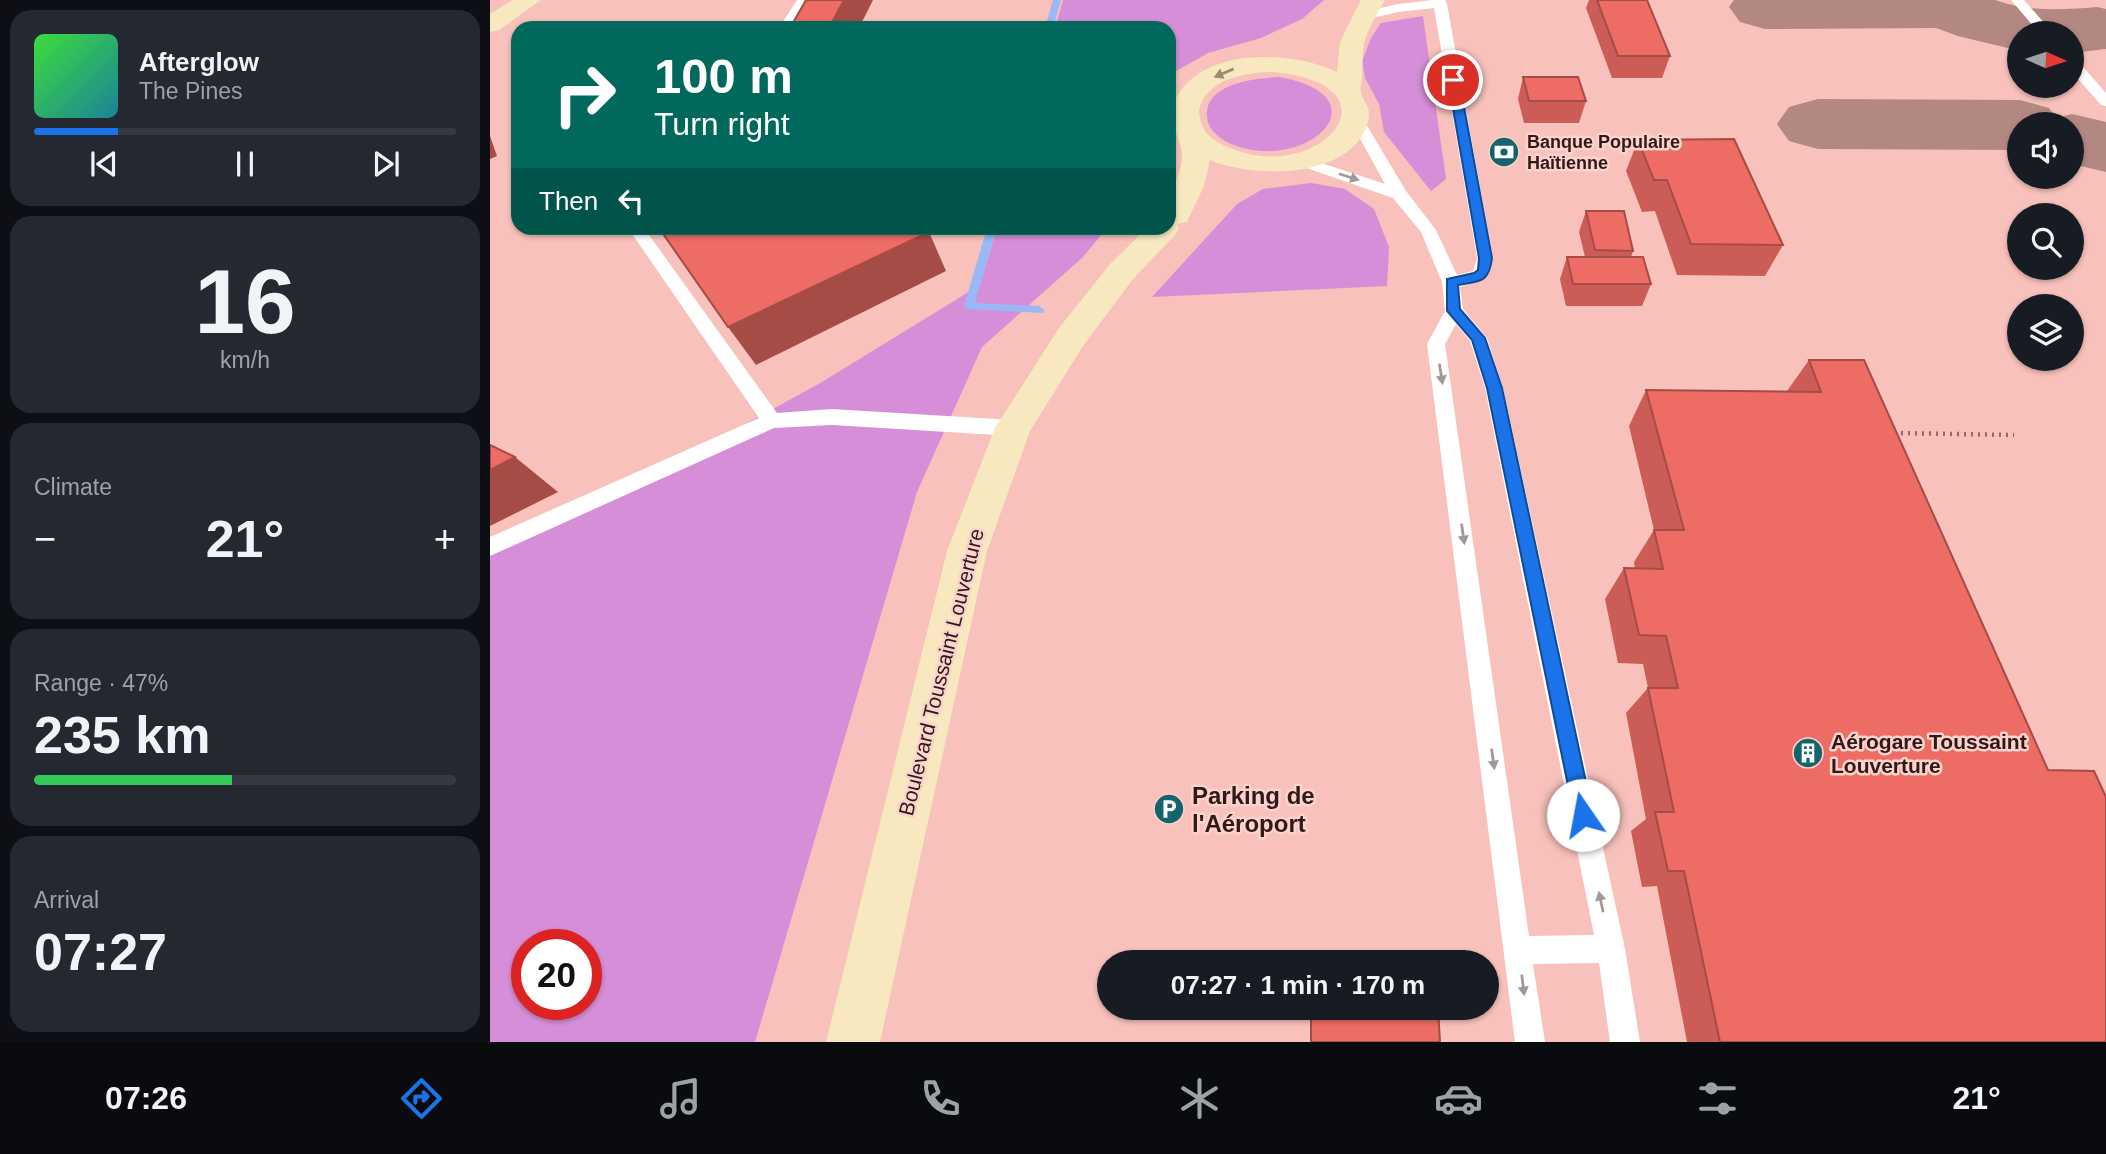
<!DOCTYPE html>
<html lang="en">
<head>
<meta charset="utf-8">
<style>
  :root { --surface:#171b24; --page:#242831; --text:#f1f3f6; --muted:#9ea1a6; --line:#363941; --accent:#1a73e8 }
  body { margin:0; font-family:Arial,sans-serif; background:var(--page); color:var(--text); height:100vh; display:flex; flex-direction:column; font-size:26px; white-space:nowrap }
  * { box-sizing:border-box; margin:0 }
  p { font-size:23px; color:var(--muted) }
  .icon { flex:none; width:38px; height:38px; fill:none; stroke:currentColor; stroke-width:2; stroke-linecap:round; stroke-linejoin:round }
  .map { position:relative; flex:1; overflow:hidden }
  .details { display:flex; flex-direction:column; gap:10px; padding:10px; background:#0d0f14; width:490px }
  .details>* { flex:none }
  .banner { position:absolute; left:21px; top:21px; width:665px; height:214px; border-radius:21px; box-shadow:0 2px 5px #0004; background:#00695c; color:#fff; overflow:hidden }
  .needle { width:46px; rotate:93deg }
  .tools { position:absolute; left:1517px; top:21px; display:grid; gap:14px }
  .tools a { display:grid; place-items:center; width:77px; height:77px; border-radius:50%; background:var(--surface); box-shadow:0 2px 5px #0004; font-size:35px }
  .speed { position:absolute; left:21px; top:929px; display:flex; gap:14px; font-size:35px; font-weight:700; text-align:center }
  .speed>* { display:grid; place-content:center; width:91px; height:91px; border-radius:50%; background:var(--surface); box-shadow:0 2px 5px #0004; line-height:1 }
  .speed .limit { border:10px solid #d22; background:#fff; color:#111 }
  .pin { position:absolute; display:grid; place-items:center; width:60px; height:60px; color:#fff; margin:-30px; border:4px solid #fff; border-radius:50%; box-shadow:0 2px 7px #0007 }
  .me { position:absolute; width:77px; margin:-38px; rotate:348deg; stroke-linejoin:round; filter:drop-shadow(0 0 5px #0008) }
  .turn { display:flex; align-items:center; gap:24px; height:147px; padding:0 28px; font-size:32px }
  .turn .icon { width:91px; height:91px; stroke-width:2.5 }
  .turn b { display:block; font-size:49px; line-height:60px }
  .then { display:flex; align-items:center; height:66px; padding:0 28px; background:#0003; gap:14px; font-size:26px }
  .big { font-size:52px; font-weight:600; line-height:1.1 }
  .details .tile { flex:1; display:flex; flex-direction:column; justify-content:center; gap:10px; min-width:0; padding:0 24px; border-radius:21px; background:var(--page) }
  .details .dial { align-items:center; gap:0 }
  .dial b { font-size:91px; line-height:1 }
  .song { display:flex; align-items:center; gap:21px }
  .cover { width:84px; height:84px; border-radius:10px; background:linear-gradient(135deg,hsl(120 70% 55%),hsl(190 70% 35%)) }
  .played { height:7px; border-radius:4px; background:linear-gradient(90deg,var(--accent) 20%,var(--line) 20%) }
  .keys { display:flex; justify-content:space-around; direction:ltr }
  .heat { display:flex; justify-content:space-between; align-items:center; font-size:38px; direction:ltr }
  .charge { height:10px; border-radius:5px; background:linear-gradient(90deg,#34c759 47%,var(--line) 0) }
  .trip { position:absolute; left:607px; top:950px; width:402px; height:70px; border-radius:35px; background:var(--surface); box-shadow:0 2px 5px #0004; font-weight:600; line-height:70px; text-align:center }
  .tabs { display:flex; height:112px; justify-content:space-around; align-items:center; background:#090b0e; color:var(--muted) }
  .tabs .icon { width:49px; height:49px }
  .tabs .current { color:var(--accent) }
  .tabs b { font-size:32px; color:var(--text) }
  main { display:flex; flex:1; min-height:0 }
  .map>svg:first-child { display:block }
  .green { fill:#d58ed7; fill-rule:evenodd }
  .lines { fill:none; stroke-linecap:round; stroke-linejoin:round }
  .stream { fill:#9ab7f6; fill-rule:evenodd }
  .taxiway { fill:#b48882; fill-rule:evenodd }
  .path { stroke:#926b67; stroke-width:4.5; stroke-dasharray:2 5; stroke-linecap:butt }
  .lane { fill:#fff; fill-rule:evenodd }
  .secondary { fill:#f8e8bf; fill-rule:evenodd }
  .wall { fill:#cc5d56 }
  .shaded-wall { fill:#a64c46 }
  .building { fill:#ed6c64; stroke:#a64c46; stroke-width:2 }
  .oneway { fill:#9e8b73 }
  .oneway2 { fill:#a29897 }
  .route { fill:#1a73e8; stroke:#114b97; stroke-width:2 }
  .labels { text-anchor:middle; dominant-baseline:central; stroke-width:5; stroke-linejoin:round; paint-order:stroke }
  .far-poi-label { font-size:18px; font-weight:bold; fill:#311917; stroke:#fcd2cd; text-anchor:start }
  .street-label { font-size:21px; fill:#311917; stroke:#fcd2cd }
  .poi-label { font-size:21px; font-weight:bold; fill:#311917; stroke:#fcd2cd; text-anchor:start }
  .near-poi-label { font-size:24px; font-weight:bold; fill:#311917; stroke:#fcd2cd; text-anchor:start }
</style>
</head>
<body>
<main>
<section class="details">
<div class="tile">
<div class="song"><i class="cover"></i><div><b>Afterglow</b><p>The Pines</p></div></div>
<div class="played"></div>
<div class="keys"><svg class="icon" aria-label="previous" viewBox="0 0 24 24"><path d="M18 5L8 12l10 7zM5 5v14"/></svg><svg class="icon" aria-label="pause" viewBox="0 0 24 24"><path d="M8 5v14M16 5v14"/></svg><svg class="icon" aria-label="next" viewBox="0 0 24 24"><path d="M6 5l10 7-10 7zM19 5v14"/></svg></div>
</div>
<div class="tile dial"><b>16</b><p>km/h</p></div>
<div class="tile"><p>Climate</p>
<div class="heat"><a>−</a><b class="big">21°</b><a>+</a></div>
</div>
<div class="tile"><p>Range · 47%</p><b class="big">235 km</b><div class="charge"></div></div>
<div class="tile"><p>Arrival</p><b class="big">07:27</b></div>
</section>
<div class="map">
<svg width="1616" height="1042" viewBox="0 0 1616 1042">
  <rect width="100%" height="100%" fill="#f8c1bb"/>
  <path class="green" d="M 573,0 L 834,0 L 812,19 L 771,38 L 718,53 L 679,75 L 679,28 L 565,28 Z
    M 933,16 L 956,179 L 941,191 L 894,132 L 889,104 L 875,78 L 872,61 L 881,38 L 891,23 Z
    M 789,77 C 897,96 818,175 741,144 C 730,139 718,130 717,117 C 714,83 766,78 789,77 Z
    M 821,183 L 855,189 L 884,209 L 899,247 L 897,286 L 662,297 L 747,204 L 773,189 Z
    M 507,228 L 617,228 L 593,257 L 492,347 L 427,492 L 265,1042 L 0,1042 L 0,553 L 223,442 L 332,382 L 490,285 ZM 37,945 L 96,945 L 96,1004 L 37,1004 Z"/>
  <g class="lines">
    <path class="stream" d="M 563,0 L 571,0 L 563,28 L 555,28 Z
      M 497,228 L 507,228 L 485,303 L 549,306 L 554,310 L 553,313 L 475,309 L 474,306 Z"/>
    <path class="taxiway" d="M 1244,0 L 1505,0 C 1538,12 1573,10 1607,7 L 1616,9 L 1616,49 L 1582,53 L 1582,33 L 1530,33 L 1530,51 L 1468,36 L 1446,28 L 1275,29 L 1250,22 L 1239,7 Z
      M 1328,99 L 1530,100 L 1559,108 L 1566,118 L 1582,114 L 1616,122 L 1616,172 L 1582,164 L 1582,124 L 1530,124 L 1530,150 L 1328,149 L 1299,141 L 1287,124 L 1299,107 Z"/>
    <path class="path" d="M 1404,433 L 1524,435"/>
    <path class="lane" d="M 307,0 L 319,0 L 303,28 L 289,28 Z
      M 943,0 L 955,0 L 957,4 L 1003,258 L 995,279 L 970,287 L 973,309 L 997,338 L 1013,388 L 1135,949 L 1150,1042 L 1120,1042 L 1109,963 L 1043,964 L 1055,1042 L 1025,1042 L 937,344 L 955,311 L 952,282 L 931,232 L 903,198 L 805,164 L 802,161 L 810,156 L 895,184 L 858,117 L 860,114 L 870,114 L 916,191 L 946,230 L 967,275 L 983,271 L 987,258 L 944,8 L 908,12 L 874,20 L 867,16 L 869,13 L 908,4 ZM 966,324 L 980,341 L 995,388 L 1104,935 L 1039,936 L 955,344 Z
      M 1521,0 L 1534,0 L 1563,33 L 1549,33 Z
      M 1582,59 L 1587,60 L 1616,93 L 1616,106 L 1611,105 L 1582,72 Z
      M 138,228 L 154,228 L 287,413 L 342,409 L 523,420 L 530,423 L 533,428 L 530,433 L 523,436 L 342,425 L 284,428 L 0,556 L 0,537 L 269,418 Z"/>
    <path class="secondary" d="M 23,0 L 51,0 L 9,30 L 0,32 L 0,14 Z
      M 871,0 L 895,0 C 888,13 877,29 874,44 C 872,54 873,66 872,76 C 872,81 870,88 871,92 C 873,101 880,106 879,117 C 868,180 764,179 720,160 L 714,186 L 697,222 L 687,224 L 689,228 L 685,235 L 643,279 L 593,346 L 540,431 L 497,551 L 390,1042 L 336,1042 L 457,551 L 505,428 L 569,328 L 621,263 L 657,228 L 679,228 C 679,219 678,209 679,201 C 682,185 693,172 692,155 C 691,138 677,121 684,103 C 707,46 802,50 847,72 L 850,42 ZM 783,72 C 915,84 832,186 740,148 C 721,140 710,132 709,110 C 716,79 756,72 783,72 Z"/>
  </g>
  <path class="wall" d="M 1099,0 L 1157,0 L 1180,56 L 1172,78 L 1122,78 L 1096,8 Z
    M 1033,77 L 1096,101 L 1089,123 L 1034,123 L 1028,99 Z
    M 1148,140 L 1293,245 L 1275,276 L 1187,275 L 1165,211 L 1152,212 L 1136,171 Z
    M 1096,211 L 1143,251 L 1141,257 L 1161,284 L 1152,306 L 1076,306 L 1070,279 L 1077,257 L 1095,257 L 1089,232 Z
    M 1319,360 L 1616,1042 L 1197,1042 L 1167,886 L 1152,887 L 1141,831 L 1156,819 L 1136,713 L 1158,688 L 1153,664 L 1128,663 L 1115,599 L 1134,568 L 1145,569 L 1144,562 L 1164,530 L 1139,426 L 1156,390 L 1297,391 Z"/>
  <path class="shaded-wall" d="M 354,0 L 383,0 L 369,28 L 339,28 Z
    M 0,136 L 7,156 L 0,159 Z
    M 439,232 L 456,271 L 266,365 L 238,327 Z
    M 25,457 L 68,492 L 0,526 L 0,470 Z"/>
  <path class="building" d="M 316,0 L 354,0 L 339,28 L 300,28 Z
    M 1107,0 L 1157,0 L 1180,56 L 1128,56 Z
    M 1033,77 L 1088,77 L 1096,101 L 1039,101 Z
    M 1244,139 L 1293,245 L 1201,244 L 1177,180 L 1164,180 L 1148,140 Z
    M 1096,211 L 1134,211 L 1143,251 L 1105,250 Z
    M 169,228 L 435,228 L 439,232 L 238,327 Z
    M 1077,257 L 1153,257 L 1161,284 L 1083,284 Z
    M 1319,360 L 1374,360 L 1558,770 L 1604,771 L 1616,797 L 1616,1042 L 1230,1042 L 1194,871 L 1178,871 L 1165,812 L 1184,812 L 1158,688 L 1188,688 L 1176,636 L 1149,635 L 1134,568 L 1173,569 L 1164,530 L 1194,530 L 1156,390 L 1331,392 Z
    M 0,445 L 25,457 L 0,470 Z
    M 821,1008 L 948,1008 L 950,1042 L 821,1042 Z"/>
  <defs><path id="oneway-solid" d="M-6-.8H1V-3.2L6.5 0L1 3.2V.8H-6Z" transform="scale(1.75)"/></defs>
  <use class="oneway" href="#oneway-solid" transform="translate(734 73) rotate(157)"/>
  <g class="oneway2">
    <use href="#oneway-solid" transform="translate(859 177) rotate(18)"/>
    <use href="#oneway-solid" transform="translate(951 374) rotate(81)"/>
    <use href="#oneway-solid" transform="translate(973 534) rotate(82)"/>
    <use href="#oneway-solid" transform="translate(1003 759) rotate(82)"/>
    <use href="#oneway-solid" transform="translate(1111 902) rotate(-102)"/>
    <use href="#oneway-solid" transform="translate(1033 985) rotate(83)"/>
  </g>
  <path class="route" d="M 963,77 L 969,80 L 1002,258 C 999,283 990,281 968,285 L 970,309 L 995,338 L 1012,388 L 1103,815 L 1100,822 L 1093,825 L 1086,822 L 1084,815 L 997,388 L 982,340 L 957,311 L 957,279 L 984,273 L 988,270 L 989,258 L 958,80 Z"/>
  <defs>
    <g id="bank-disc" transform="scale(1.575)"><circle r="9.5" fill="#15636b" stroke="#fcd2cd"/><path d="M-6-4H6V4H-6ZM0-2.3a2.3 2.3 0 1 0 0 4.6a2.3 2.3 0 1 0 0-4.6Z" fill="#fff"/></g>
    <g id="building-disc" transform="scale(1.575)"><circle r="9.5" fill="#15636b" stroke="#fcd2cd"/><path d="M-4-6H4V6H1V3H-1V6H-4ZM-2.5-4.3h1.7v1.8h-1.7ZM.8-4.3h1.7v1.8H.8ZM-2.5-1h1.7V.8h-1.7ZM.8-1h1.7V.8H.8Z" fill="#fff"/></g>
    <g id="parking-disc" transform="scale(1.575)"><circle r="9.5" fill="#15636b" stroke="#fcd2cd"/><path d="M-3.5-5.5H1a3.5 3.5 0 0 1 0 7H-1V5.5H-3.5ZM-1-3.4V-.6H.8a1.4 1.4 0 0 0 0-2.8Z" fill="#fff"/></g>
  </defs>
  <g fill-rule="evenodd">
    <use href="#bank-disc" x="1014" y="152"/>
    <use href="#building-disc" x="1318" y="753"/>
    <use href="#parking-disc" x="679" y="809"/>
  </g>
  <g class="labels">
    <g class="far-poi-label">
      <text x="1037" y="142">Banque Populaire<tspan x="1037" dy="21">Haïtienne</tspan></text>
    </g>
    <g class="street-label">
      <text transform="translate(451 672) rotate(-76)">Boulevard Toussaint Louverture</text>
    </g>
    <g class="poi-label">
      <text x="1341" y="741">Aérogare Toussaint<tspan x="1341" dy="24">Louverture</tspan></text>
    </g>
    <g class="near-poi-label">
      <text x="702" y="795">Parking de<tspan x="702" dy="28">l'Aéroport</tspan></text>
    </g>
  </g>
</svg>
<div class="tools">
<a><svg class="needle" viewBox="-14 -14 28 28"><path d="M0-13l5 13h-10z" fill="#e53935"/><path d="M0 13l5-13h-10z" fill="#9ea1a6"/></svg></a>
<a><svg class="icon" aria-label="sound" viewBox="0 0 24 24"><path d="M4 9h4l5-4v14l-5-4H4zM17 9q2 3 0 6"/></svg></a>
<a><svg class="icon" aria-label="search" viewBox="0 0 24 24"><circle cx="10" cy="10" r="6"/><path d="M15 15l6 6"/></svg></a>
<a><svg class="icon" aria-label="layers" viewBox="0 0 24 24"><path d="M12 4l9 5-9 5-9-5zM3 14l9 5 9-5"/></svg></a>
</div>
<div class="speed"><div class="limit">20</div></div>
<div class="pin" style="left:963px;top:80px;background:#d93025"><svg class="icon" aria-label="arrive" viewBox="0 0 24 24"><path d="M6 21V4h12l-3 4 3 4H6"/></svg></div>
<svg class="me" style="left:1093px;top:815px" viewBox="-20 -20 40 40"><circle r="19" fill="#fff"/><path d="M0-13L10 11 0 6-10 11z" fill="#1a73e8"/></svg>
<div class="trip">07:27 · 1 min · 170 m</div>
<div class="banner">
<div class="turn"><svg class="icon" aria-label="right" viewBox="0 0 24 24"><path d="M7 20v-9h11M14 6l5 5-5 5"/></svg><div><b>100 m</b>Turn right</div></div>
<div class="then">Then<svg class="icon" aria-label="left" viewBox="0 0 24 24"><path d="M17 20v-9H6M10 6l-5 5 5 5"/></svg></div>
</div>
</div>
</main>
<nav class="tabs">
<b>07:26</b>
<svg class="icon current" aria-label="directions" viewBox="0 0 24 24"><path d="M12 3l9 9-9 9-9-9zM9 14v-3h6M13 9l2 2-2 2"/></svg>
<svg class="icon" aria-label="music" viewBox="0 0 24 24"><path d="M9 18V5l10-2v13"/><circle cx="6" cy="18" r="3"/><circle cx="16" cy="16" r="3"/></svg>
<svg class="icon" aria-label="phone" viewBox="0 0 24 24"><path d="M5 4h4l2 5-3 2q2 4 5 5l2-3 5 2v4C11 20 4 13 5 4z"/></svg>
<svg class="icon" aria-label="climate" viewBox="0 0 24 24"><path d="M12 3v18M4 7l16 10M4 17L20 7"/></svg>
<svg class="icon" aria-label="car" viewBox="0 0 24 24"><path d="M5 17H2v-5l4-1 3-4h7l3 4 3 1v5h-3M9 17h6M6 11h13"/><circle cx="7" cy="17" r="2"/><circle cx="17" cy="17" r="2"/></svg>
<svg class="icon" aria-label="filters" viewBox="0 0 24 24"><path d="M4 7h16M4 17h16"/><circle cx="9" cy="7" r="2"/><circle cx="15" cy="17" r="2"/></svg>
<b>21°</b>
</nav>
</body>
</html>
